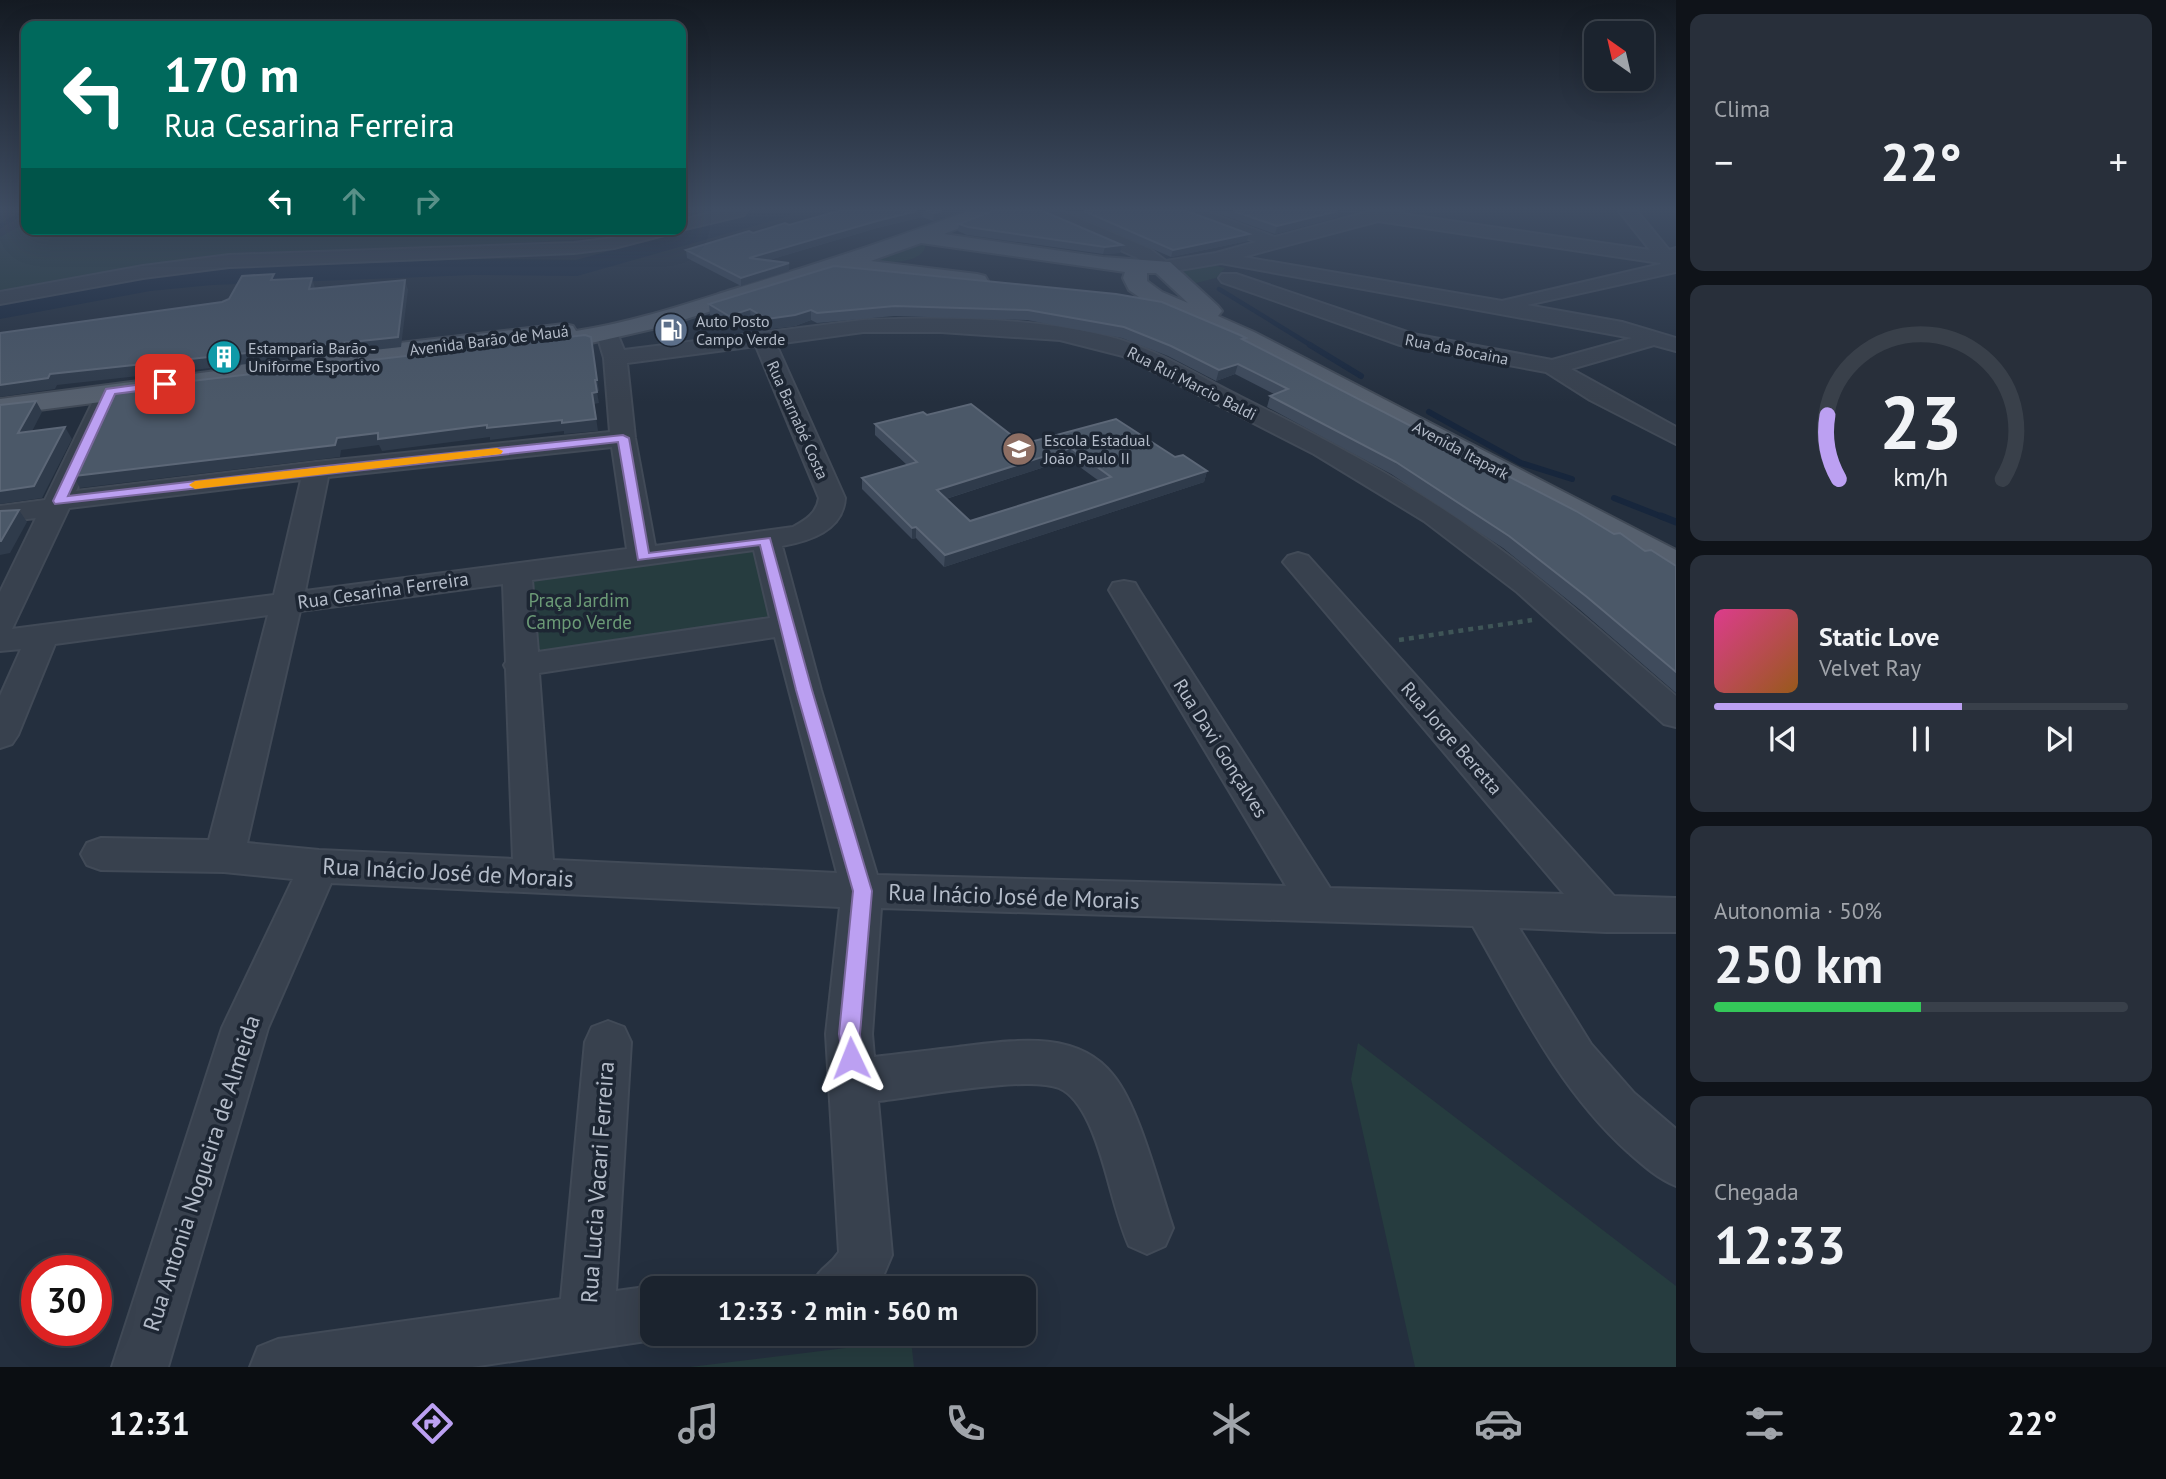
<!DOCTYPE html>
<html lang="pt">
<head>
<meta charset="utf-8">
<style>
  :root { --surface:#1b232e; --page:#282f3a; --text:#f1f3f6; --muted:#a0a4aa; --line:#39404a; --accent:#bca0f2 }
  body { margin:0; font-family:"PT Sans",sans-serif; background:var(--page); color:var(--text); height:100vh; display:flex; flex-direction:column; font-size:26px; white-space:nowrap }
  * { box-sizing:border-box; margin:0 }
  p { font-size:23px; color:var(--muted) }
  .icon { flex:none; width:38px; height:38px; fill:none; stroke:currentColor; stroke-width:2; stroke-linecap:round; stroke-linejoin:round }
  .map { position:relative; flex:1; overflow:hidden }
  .panel { display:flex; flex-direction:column; gap:14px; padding:14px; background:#0f1319; width:490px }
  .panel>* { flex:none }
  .hud { position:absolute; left:21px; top:21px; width:665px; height:214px; border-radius:14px; box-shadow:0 7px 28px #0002,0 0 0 2px var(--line); background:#00695c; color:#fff; overflow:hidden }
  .needle { width:46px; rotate:326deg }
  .buttons { position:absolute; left:1584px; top:21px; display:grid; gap:14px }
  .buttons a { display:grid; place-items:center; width:70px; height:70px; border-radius:14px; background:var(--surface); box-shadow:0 7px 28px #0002,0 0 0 2px var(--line); font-size:35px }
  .speed { position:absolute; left:21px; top:1255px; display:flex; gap:14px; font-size:35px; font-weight:700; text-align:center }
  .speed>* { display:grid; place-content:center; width:91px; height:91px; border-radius:50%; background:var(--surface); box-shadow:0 7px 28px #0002,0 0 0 2px var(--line); line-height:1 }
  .speed .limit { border:10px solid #d22; background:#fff; color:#111 }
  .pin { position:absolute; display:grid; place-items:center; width:60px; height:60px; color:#fff; margin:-30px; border-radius:14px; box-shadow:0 4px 10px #0006 }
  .me { position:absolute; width:77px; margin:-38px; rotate:358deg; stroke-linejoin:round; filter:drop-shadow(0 0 5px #0008) }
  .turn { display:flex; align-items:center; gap:24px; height:147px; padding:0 28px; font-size:32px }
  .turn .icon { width:91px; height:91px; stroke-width:2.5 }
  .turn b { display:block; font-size:49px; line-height:60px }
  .lanes { display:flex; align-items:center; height:66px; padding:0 28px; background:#0003; justify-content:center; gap:35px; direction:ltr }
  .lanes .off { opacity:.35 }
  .big { font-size:52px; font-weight:800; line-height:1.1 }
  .panel .card { flex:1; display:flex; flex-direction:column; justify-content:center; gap:10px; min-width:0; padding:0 24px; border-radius:14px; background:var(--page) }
  .panel .dial { align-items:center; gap:0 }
  .dial svg { height:182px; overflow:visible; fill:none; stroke:var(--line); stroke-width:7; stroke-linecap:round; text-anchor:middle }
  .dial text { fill:var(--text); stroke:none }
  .song { display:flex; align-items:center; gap:21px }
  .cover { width:84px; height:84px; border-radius:10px; background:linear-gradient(135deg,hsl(330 70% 55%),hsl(30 70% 35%)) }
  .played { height:7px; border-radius:4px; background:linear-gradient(90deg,var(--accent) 60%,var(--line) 60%) }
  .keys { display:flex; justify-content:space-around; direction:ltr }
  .heat { display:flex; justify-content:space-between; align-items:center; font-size:38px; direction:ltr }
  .charge { height:10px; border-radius:5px; background:linear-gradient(90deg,#34c759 50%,var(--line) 0) }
  .trip { position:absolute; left:640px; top:1276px; width:396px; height:70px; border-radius:14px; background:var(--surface); box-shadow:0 7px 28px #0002,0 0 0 2px var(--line); font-weight:800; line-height:70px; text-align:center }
  .dock { display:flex; height:112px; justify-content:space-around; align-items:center; background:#0b0e12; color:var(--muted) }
  .dock .icon { width:49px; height:49px }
  .dock .active { color:var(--accent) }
  .dock b { font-size:32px; color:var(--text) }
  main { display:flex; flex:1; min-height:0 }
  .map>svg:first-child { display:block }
  .green { fill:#263c3f }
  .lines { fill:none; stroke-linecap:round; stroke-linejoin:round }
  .stream-far2 { stroke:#17263c; stroke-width:4.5 }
  .stream-far1 { stroke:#17263c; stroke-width:6 }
  .stream { stroke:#17263c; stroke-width:7 }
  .river { fill:#17263c; fill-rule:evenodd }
  .minor-casing { stroke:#414a57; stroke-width:4 }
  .major-casing { stroke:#414a57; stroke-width:4 }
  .path { stroke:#3f5557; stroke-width:4.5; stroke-dasharray:5 5; stroke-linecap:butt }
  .minor { fill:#38414e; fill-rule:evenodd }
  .major { fill:#56606e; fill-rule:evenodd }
  .wall { fill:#3f4b5c; fill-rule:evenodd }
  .shaded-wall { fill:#2f3b4b }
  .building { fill:#4b5868; stroke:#5c6777; stroke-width:2; fill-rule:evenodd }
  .route { fill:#bca0f2; stroke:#7a689d; stroke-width:2 }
  .slow { fill:#f59e0b }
  .labels { text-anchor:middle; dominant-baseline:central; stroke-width:7; stroke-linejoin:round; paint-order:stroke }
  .far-poi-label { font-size:16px; fill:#b4bcc9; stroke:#1d2633; text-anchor:start }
  .far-street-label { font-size:16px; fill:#b4bcc9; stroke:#1d2633 }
  .street-label { font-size:19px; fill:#b4bcc9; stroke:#1d2633 }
  .park-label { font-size:19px; fill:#6b9a76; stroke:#1d2633 }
  .near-street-label { font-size:23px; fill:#b4bcc9; stroke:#1d2633 }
</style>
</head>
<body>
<main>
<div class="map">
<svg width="1676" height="1367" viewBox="0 0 1676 1367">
  <rect width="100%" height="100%" fill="#242f3e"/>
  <path class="green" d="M 26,223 L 26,229 L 647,229 L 620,237 L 261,257 L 0,294 L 0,237 Z
    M 916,240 L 926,242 C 926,266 883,263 867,260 Z
    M 1208,264 L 1225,268 L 1216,278 L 1192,284 L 1177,271 Z
    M 760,546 L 782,623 L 526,660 L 524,575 Z
    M 1358,1043 L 1676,1286 L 1676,1367 L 1415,1367 L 1351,1079 Z
    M 911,1340 L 914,1367 L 690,1367 Z"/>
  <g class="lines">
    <path class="stream-far2" d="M 749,211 L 755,218
      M 0,226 L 26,211
      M 1219,289 L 1312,346"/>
    <path class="stream-far1" d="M 1310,345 L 1361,376
      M 1429,412 L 1521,463 L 1572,479
      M 1614,498 L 1665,518"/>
    <path class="stream" d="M 1661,516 L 1676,522"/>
    <path class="river" d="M 757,211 L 793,211 L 789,216 L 577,276 L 473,275 L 212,285 L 150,291 L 0,319 L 0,303 L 150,275 L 212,269 L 473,259 L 576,260 Z"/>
    <g class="minor-casing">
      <path id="minor" d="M 719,211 L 747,211 L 744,215 L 681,230 L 677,229 L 681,229 L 681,220 Z
        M 1039,211 L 1061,211 L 1150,249 L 1166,261 L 1216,253 L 1256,242 L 1185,215 L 1183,211 L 1205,211 L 1275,237 L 1372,211 L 1403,211 L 1402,214 L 1650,250 L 1619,211 L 1637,211 L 1669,250 L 1676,248 L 1676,272 L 1527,305 L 1622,322 L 1676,338 L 1676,351 L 1654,345 L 1571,369 L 1676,427 L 1676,444 L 1590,400 L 1546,372 L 1400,345 L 1222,282 L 1219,278 L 1222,274 L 1236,274 L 1413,334 L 1552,360 L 1632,338 L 1221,263 L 1162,273 L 1155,271 L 1136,257 L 1042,215 ZM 1378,221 L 1660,263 L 1661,264 L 1502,301 L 1243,257 Z
        M 645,229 L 675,229 L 672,233 L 614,248 L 574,253 L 229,267 L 143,278 L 0,304 L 0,292 L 143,266 L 229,255 L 574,243 L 613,238 Z
        M 863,320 C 945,317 1042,317 1121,340 C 1163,353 1202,378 1241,397 C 1321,437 1402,479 1475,531 C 1546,581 1610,640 1676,696 L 1676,727 L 1664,724 L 1517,592 L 1424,521 L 1314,454 L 1123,356 L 1060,340 L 941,332 L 863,332 L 776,344 L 845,498 C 843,531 809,541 782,546 L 821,690 L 877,875 L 1286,886 L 1109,590 L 1113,583 L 1124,581 L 1135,583 L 1139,590 L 1330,888 L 1564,894 L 1283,562 L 1288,556 L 1298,553 L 1308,556 L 1614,896 L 1676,898 L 1676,932 L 1606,932 L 1519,928 L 1591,1044 L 1634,1093 L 1676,1129 L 1676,1186 C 1657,1178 1644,1166 1628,1152 C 1559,1090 1519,1006 1473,926 L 881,908 L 872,1034 L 874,1057 C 902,1054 930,1050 958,1047 C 1010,1041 1076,1028 1113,1075 C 1139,1106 1159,1187 1173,1228 L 1165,1246 L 1147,1254 L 1129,1246 C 1112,1207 1107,1163 1089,1124 C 1083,1111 1073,1094 1059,1088 C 1026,1075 917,1097 878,1101 L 892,1255 L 878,1288 L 811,1288 C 821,1264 827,1270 839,1252 L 826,1034 L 840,907 L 331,883 L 268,1028 L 168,1367 L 112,1367 L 222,1028 L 293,879 L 224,872 L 101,870 L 87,865 L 81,854 L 87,843 L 101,838 L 209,840 L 268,615 L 55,644 L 18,735 L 12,744 L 0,748 L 0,696 L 21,649 L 0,651 L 0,592 L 36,518 L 0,522 L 0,506 L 45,500 L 98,391 L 102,386 L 118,386 L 122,391 L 76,491 L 316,462 L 610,432 L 604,358 L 598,338 L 601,333 L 617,333 L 624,350 ZM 756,346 L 819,498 C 817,513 806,520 793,527 L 655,546 L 635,438 L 627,363 ZM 612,447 L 627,549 L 305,591 L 328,477 ZM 301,480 L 274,595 L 12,629 L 69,508 ZM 754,550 L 770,618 L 538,652 L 532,580 ZM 503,584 L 506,662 L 504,665 L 506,669 L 513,859 L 319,850 L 247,843 L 300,611 ZM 775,637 L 837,873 L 553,860 L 539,673 Z
        M 608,1021 L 624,1027 L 631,1042 L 616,1291 L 653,1286 L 659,1288 L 653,1288 L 653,1334 L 670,1334 L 653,1340 L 472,1367 L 250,1367 L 258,1347 L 278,1339 L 561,1299 L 585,1042 L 592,1027 Z"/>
    </g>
    <g class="major-casing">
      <path id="major" d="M 968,211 L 995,211 L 992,215 L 944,234 L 1103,257 L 1170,262 L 1218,306 L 1222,311 L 1218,316 L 1254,332 L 1676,550 L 1676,573 L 1664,570 L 1236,342 L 1146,302 L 1129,290 L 1123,278 L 1125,272 L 921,243 L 871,261 L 977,274 L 985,276 L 988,281 L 985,286 L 977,288 L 881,277 L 847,268 L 661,327 L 591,343 L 537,351 L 528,349 L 525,343 L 292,371 L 288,377 L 279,379 L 0,415 L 0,399 L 239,368 L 243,362 L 252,360 L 564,324 L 573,326 L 576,331 C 629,323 680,306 731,290 C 811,266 890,240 968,211 ZM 1147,273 L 1156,273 L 1188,303 L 1162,292 L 1147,281 Z"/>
    </g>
    <path class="path" d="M 1399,640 L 1532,620"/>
    <use href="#minor" class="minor"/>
    <use href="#major" class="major"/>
  </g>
  <path class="wall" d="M 838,211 L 962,211 L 933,221 L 922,217 L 877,228 L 769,260 L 789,271 L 741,286 L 687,258 L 686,250 L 789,225 Z
    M 1066,211 L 1187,211 L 1249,234 L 1247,241 L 1171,257 Z
    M 1211,211 L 1365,211 L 1339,212 L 1338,217 L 1275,234 Z
    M 959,224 L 1122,245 L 1120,253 L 1103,254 L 967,235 L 958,231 Z
    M 834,266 L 1245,340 L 1645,551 L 1676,566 L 1676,693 L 1579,609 L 1503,548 L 1391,474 L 1267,407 L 1270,396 L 1274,394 L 1235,374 L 1216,381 L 1168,356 L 1122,338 L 1027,320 L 894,316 L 817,323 L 811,320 L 795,326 L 768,329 L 751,320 L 730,327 L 710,315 L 709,304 Z
    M 927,415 L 1023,444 L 1175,457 L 1207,471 L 1204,482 L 944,567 L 916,538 L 912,539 L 862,489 L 862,478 L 907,465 L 875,435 L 875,424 ZM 1069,459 L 1099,481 L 970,521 L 946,499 Z"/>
  <path class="shaded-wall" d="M 917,211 L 923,211 L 922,217 L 877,228 L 749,266 L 749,258 L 877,221 Z
    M 942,211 L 962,211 L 933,221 L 934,213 Z
    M 1340,211 L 1338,217 L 1275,234 L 1277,226 Z
    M 1249,234 L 1247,241 L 1171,257 L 1173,250 Z
    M 1122,245 L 1120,253 L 1103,254 L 1105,247 Z
    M 789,263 L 789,271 L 741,286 L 741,278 Z
    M 312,278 L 315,288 L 309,289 Z
    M 405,280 L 408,290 L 401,347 L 57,385 L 55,389 L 0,397 L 0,385 L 50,374 Z
    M 750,309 L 751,320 L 730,327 L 729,316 Z
    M 811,310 L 811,320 L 795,326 L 768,329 L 767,319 Z
    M 591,337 L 599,391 L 596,391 L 595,380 Z
    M 1238,364 L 1235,374 L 1216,381 L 1219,370 Z
    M 597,392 L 599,403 L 594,404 L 598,431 L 564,434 L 564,431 L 490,440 L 490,437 L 382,451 L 379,445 L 341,450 L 340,457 L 80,488 L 74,476 L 378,433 L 487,425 Z
    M 36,401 L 42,412 L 25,445 L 18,433 Z
    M 65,427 L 72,439 L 42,498 L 0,504 L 0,491 Z
    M 1071,448 L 1069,459 L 936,502 L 937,490 Z
    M 1207,471 L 1204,482 L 944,567 L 945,555 Z
    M 19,510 L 27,522 L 10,553 L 0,555 L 0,541 Z
    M 916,527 L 916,538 L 912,539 L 912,528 Z"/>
  <path class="building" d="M 838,211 L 917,211 L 877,221 L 749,258 L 789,263 L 741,278 L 686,250 L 749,231 L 753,233 L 785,223 L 789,225 Z
    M 926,211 L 942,211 L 934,213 Z
    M 992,211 L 1043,211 L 1122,245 L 1105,247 L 968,227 L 959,224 Z
    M 1084,211 L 1187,211 L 1249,234 L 1173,250 Z
    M 1233,211 L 1338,211 L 1277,226 Z
    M 834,266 L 1116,294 L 1162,302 L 1240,335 L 1246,338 L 1242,339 L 1576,511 L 1614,534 L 1620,533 L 1645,551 L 1651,550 L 1676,566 L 1676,672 L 1587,597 L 1509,536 L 1396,462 L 1270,396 L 1288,389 L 1238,364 L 1219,370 L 1171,346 L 1124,327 L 1028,310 L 895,306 L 817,313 L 811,310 L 795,315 L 767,319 L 750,309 L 729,316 L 709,304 Z
    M 274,274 L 271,280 L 312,278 L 309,289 L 405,280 L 398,337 L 50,374 L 48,378 L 0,385 L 0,333 L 222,302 L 229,299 L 242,276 Z
    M 585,335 L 591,337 L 597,380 L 595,380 L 597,392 L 592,393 L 596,419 L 562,423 L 562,420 L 487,428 L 487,425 L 378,439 L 378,433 L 337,438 L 335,445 L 74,476 L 114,390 Z
    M 36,401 L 18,433 L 65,427 L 34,486 L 0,491 L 0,405 Z
    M 971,404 L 1023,444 L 1116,419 L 1175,457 L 1183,455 L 1207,471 L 945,555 L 916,527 L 912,528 L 862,478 L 917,462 L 875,424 L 923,412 L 927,415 ZM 1071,448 L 1111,477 L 970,521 L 937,490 Z
    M 19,510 L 1,541 L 0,541 L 0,511 Z"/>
  <linearGradient id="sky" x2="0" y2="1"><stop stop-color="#141a22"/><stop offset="0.52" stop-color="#3f4d63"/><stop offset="1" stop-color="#3f4d63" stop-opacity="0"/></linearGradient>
  <rect width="1676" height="402" fill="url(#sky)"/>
  <path class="route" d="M 165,381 L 169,382 L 169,387 L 115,394 L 68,496 L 316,467 L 623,435 L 629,438 L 649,553 L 770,538 L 812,690 L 872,891 L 860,1034 L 862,1058 L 859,1065 L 851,1068 L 844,1065 L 839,1034 L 853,891 L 796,690 L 760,545 L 638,560 L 618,442 L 55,504 L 53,501 L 106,389 Z"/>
  <path class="slow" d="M 497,448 L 503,451 L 501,454 L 195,489 L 189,485 L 195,481 Z"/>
  <defs>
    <g id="fuel-disc" transform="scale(1.75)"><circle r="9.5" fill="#5c6f8a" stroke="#1d2633"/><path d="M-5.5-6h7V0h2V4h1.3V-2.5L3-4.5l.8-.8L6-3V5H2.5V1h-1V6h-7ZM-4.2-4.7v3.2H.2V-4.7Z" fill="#fff"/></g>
    <g id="building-disc" transform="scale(1.75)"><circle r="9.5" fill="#0f9aa8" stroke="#1d2633"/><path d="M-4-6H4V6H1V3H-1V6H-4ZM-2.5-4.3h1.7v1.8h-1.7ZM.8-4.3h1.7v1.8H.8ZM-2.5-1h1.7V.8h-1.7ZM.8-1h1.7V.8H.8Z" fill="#fff"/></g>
    <g id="school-disc" transform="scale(1.75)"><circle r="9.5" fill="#8d6e63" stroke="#1d2633"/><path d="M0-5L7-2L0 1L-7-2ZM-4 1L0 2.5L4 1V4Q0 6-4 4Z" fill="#fff"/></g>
  </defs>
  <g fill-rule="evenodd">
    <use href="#fuel-disc" x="671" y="330"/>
    <use href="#building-disc" x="224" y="357"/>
    <use href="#school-disc" x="1019" y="449"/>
  </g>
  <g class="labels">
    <g class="far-poi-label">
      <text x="696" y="321">Auto Posto<tspan x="696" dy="18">Campo Verde</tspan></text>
      <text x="248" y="348">Estamparia Barão -<tspan x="248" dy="18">Uniforme Esportivo</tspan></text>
      <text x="1044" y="440">Escola Estadual<tspan x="1044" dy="18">João Paulo II</tspan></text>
    </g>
    <g class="far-street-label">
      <text transform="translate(489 340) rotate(-7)">Avenida Barão de Mauá</text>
      <text transform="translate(1457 349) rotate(11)">Rua da Bocaina</text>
      <text transform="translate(1192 383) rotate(27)">Rua Rui Marcio Baldi</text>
      <text transform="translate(798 420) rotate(66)">Rua Barnabé Costa</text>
      <text transform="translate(1461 450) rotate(28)">Avenida Itapark</text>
    </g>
    <g class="street-label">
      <text transform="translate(383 590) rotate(-8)">Rua Cesarina Ferreira</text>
      <text transform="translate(1452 738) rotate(49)">Rua Jorge Beretta</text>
      <text transform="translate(1221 748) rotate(58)">Rua Davi Gonçalves</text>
    </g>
    <g class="park-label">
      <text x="579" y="600">Praça Jardim<tspan x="579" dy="22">Campo Verde</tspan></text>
    </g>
    <g class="near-street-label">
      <text transform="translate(448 872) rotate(3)">Rua Inácio José de Morais</text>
      <text transform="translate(1014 896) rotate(2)">Rua Inácio José de Morais</text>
      <text transform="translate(201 1173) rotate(-72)">Rua Antonia Nogueira de Almeida</text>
      <text transform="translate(597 1182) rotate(-86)">Rua Lucia Vacari Ferreira</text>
    </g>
  </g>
</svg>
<div class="buttons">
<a><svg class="needle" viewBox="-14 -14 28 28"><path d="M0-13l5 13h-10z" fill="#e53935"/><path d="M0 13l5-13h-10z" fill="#a0a4aa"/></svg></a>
</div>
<div class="speed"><div class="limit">30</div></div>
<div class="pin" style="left:165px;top:384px;background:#d93025"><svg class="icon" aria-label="arrive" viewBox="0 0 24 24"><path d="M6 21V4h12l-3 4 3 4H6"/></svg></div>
<svg class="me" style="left:851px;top:1058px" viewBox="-20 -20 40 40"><path d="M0-17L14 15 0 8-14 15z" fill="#bca0f2" stroke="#fff" stroke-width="4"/></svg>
<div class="trip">12:33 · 2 min · 560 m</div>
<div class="hud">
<div class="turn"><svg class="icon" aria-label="left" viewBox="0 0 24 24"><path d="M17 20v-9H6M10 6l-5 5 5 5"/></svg><div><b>170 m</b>Rua Cesarina Ferreira</div></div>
<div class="lanes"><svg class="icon" aria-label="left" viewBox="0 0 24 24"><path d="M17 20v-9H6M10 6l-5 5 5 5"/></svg><svg class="icon off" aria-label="ahead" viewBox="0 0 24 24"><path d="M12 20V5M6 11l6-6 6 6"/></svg><svg class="icon off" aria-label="right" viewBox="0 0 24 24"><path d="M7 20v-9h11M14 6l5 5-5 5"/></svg></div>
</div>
</div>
<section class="panel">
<div class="card"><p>Clima</p>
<div class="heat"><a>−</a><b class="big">22°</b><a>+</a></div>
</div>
<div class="card dial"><svg viewBox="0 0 100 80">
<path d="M14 69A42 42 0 1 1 86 69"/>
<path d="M14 69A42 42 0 0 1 9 41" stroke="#bca0f2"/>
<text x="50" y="56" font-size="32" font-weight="700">23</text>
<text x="50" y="72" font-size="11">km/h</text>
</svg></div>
<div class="card">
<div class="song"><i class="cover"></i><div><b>Static Love</b><p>Velvet Ray</p></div></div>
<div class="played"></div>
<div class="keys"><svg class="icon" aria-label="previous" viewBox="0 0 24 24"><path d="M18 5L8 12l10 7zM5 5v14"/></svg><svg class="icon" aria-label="pause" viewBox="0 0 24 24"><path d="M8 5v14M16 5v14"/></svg><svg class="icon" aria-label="next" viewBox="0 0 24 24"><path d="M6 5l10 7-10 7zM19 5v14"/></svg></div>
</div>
<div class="card"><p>Autonomia · 50%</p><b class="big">250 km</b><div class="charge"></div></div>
<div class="card"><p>Chegada</p><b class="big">12:33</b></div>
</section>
</main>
<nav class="dock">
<b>12:31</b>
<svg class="icon active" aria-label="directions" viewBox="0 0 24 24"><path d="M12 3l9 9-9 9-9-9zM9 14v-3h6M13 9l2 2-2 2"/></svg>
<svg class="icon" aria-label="music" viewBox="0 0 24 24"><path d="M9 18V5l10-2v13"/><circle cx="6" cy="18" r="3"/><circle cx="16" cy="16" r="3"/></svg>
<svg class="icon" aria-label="phone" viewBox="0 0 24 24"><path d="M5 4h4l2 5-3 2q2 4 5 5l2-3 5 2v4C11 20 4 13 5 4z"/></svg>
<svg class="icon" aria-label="climate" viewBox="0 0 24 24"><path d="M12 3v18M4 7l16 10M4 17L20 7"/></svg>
<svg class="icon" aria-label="car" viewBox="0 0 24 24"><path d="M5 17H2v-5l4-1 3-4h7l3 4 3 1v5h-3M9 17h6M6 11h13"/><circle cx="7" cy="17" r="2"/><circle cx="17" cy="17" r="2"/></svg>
<svg class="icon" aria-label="filters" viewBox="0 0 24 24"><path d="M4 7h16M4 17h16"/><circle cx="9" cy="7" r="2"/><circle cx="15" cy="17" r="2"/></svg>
<b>22°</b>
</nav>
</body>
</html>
